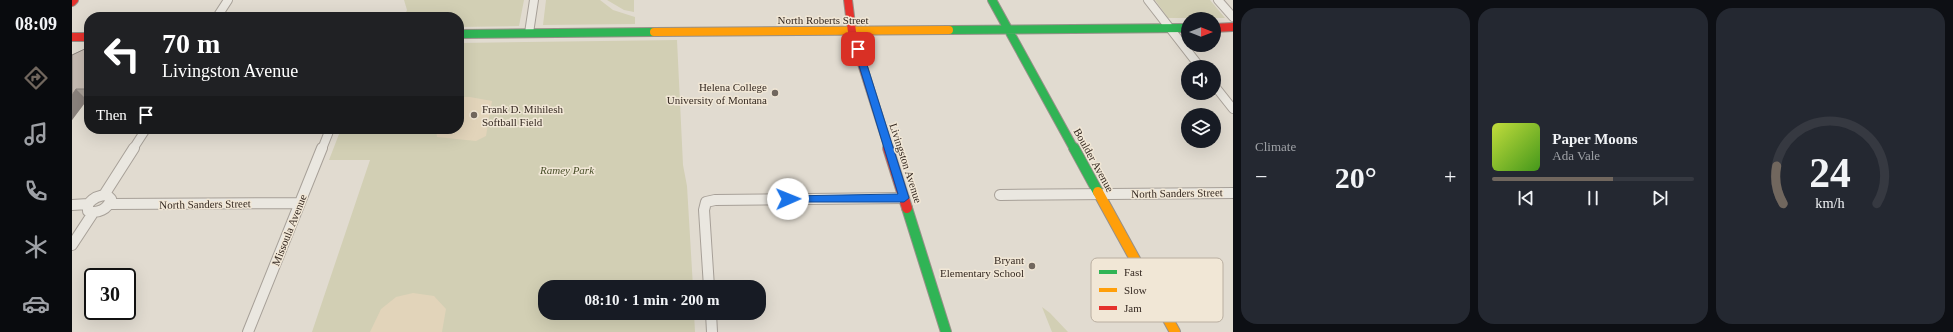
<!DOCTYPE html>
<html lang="en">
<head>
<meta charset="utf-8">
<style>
  :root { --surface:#171b24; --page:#242831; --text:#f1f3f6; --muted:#9ea1a6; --line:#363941; --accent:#71675e }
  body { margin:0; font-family:Georgia,serif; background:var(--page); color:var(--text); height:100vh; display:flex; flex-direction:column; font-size:15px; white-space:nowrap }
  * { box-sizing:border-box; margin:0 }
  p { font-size:13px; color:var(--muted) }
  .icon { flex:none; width:22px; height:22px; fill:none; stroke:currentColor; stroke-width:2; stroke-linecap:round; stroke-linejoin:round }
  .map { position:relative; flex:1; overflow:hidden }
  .side { display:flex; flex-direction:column; gap:8px; padding:8px; background:#0d0f14; width:720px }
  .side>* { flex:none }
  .banner { position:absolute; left:12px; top:12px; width:380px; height:122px; border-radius:16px; box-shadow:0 4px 16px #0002; background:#202124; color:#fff; overflow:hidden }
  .needle { width:26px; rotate:90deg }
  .buttons { position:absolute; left:1109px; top:12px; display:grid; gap:8px }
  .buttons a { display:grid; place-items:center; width:40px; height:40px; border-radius:50%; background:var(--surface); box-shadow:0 4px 16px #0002; font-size:20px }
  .speed { position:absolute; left:12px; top:268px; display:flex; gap:8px; font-size:20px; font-weight:700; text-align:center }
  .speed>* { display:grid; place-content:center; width:52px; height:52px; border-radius:50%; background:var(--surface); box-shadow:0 4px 16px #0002; line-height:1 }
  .speed .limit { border:2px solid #111; border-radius:6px; background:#fff; color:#111 }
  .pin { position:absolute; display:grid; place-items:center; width:34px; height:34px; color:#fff; margin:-17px; border-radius:8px; box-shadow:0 2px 6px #0006 }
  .me { position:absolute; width:44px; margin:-22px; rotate:89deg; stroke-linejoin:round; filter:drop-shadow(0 0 3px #0008) }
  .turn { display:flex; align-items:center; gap:14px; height:84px; padding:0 12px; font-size:18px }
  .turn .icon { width:52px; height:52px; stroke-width:2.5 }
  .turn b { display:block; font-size:28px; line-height:34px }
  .then { display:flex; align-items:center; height:38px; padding:0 12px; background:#0003; gap:8px; font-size:15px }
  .big { font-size:30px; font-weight:800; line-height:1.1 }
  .side .widget { flex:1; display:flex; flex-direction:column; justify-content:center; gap:6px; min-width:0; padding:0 14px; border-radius:16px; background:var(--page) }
  .side .dial { align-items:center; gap:0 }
  .dial svg { height:104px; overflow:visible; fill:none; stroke:var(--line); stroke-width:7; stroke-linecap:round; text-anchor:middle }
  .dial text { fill:var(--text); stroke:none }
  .song { display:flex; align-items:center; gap:12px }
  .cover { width:48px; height:48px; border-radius:6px; background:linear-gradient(135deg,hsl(70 70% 55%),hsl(100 70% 35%)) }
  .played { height:4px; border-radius:2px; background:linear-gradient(90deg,var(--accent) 60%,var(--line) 60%) }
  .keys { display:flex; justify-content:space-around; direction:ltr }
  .heat { display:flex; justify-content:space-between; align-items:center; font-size:22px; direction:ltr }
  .side .tiles { flex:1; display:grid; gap:8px; grid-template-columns:repeat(3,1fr) }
  .trip { position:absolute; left:466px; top:280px; width:228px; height:40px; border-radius:16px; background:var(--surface); box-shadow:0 4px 16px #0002; font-weight:800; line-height:40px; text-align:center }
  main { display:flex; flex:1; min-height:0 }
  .dock { display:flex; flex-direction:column; width:72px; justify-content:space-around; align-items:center; background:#090b0e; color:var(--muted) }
  .dock .icon { width:28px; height:28px }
  .dock .on { color:var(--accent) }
  .dock b { font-size:18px; color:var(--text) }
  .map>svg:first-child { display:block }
  .green { fill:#d2cfb4 }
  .sand { fill:#e2d4ba }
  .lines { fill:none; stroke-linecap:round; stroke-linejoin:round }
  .street-far1-casing { stroke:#a7a098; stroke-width:10 }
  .street-casing { stroke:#a7a098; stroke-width:12 }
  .fast-far1-casing { stroke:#979088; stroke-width:10 }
  .fast-casing { stroke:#979088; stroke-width:12 }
  .slow-far1-casing { stroke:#979088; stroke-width:10 }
  .slow-casing { stroke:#979088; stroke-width:12 }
  .jam-far1-casing { stroke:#979088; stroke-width:10 }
  .jam-casing { stroke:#979088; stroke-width:12 }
  .street-far1 { stroke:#eae7e0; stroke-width:8 }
  .street { stroke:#eae7e0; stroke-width:10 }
  .fast-far1 { stroke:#30b455; stroke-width:8 }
  .fast { stroke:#30b455; stroke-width:10 }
  .slow-far1 { stroke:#ff9f0a; stroke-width:8 }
  .slow { stroke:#ff9f0a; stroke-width:10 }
  .jam-far1 { stroke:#e5322d; stroke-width:8 }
  .jam { stroke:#e5322d; stroke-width:10 }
  .wall { fill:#a9a098 }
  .shaded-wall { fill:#8a827c }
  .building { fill:#c5bab1; stroke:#8a827c }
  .route { fill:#1a73e8; stroke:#114b97 }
  .poi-dot { fill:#71675e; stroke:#f1e7d6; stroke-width:1.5 }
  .labels { text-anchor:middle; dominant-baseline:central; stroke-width:3; stroke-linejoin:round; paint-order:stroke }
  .street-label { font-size:11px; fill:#352921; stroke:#f1e7d6 }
  .poi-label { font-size:11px; fill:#352921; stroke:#f1e7d6; text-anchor:end }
  .park-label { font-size:11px; font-style:italic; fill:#494f2a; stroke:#f1e7d6 }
  .key { fill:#f1e7d6; stroke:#b9aea0; stroke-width:1 }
  .key-label { font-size:11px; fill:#352921 }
</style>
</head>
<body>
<main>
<nav class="dock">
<b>08:09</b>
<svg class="icon on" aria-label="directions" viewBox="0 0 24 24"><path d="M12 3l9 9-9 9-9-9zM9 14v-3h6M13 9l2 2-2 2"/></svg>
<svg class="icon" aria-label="music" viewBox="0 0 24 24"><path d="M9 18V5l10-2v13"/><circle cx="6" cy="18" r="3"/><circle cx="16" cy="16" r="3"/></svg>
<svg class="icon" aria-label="phone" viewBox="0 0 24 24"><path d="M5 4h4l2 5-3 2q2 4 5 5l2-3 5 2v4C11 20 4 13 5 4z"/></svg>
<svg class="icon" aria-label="climate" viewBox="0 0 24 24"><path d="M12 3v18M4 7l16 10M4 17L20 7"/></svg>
<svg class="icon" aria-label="car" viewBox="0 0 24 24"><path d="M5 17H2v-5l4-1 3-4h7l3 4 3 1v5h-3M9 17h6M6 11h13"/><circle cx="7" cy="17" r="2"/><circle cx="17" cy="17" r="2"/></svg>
</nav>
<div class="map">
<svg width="1161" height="332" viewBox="0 0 1161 332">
  <rect width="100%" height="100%" fill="#e1dbd0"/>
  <path class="green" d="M 332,0 L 452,0 L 447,26 L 387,27 L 387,17 L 332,17 L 335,10 Z
    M 474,0 L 528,0 L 541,10 L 563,17 L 563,24 L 471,25 Z
    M 535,0 L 562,0 L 562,12 L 552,10 Z
    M 1083,0 L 1138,0 L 1153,18 L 1096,18 Z
    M 605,40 L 611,165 L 615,186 L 621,287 L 473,287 L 473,313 L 622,313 L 623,332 L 240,332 L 298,160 L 257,160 L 269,129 L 387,129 L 387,43 Z
    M 970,307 L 978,313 L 996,332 L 980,332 Z"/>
  <path class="sand" d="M 387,97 L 398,97 L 420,101 L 414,136 L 404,141 L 365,137 L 364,129 L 387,129 Z
    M 341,293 L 362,296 L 374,309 L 370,332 L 298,332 L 309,309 L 324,297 Z"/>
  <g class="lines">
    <g class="street-far1-casing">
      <path id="street-far1" d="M 1076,0 L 1128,67
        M 1146,0 L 1161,17
        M 145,17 L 156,0
        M 457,33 L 462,0
        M 1142,85 L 1161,109
        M 61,149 L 74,129
        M 250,149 L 258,129"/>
    </g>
    <g class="street-casing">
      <path id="street" d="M 32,195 L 62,148
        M 35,195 L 39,199 C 36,209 26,214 16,211 L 16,204 C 21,198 27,195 35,195 Z
        M 928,195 L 1161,193
        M 37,204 L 228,203
        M 0,205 L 16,204
        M 0,245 L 21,213
        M 637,287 L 632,210 L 634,202 L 643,200 L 832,198
        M 639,313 L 640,332
        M 176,332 L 250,148"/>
    </g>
    <g class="fast-far1-casing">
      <path id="fast-far1" d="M 920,0 L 1002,149
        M 877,30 L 1116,28
        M 387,34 L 582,32"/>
    </g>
    <g class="fast-casing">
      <path id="fast" d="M 1002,148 L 1026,192
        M 835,208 L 874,332"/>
    </g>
    <g class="slow-far1-casing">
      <path id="slow-far1" d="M 582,32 L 877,30"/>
    </g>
    <g class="slow-casing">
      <path id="slow" d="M 1026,192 L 1103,332"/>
    </g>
    <g class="jam-far1-casing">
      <path id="jam-far1" d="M 776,0 L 780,32 L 817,149
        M 0,2 L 2,0
        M 1142,28 L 1161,27
        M 0,37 L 17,37"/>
    </g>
    <g class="jam-casing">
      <path id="jam" d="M 816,148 L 835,208"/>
    </g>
    <use href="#street-far1" class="street-far1"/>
    <use href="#street" class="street"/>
    <use href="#fast-far1" class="fast-far1"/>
    <use href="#fast" class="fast"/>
    <use href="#slow-far1" class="slow-far1"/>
    <use href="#slow" class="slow"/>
    <use href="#jam-far1" class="jam-far1"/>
    <use href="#jam" class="jam"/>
  </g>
  <path class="wall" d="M 17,47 L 17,100 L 15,100 L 0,120 L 0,55 Z"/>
  <path class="shaded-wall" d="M 17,84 L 17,92 L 13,89 Z
    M 4,89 L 15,100 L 0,120 L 0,95 Z"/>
  <path class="building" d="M 17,47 L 17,84 L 13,89 L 4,89 L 0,95 L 0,55 Z"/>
  <path class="route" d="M 783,47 L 788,47 L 790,49 L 837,198 L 832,202 L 712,202 L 711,199 L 712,197 L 716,196 L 826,194 L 782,49 Z"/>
  <g class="poi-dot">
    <circle cx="703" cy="93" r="4"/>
    <circle cx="402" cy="115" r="4"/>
    <circle cx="960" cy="266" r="4"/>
  </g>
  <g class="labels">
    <g class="street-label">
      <text x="751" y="20">North Roberts Street</text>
      <text transform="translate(1022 160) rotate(61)">Boulder Avenue</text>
      <text transform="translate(834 163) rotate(72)">Livingston Avenue</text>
      <text transform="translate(1105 193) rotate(-1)">North Sanders Street</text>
      <text transform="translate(133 204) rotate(-1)">North Sanders Street</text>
      <text transform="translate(217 230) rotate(-68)">Missoula Avenue</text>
    </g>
    <g class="poi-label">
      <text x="695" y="87">Helena College<tspan x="695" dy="13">University of Montana</tspan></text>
      <text x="410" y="109" text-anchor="start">Frank D. Mihilesh<tspan x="410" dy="13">Softball Field</tspan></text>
      <text x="952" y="260">Bryant<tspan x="952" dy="13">Elementary School</tspan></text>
    </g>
    <g class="park-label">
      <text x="495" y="170">Ramey Park</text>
    </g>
  </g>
  <rect x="1019" y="258" width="132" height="64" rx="6" class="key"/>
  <rect x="1027" y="270" width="18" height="4" fill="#30b455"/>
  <rect x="1027" y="288" width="18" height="4" fill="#ff9f0a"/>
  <rect x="1027" y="306" width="18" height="4" fill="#e5322d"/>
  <g class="key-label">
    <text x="1052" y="276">Fast</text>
    <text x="1052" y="294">Slow</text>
    <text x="1052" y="312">Jam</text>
  </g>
</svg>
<div class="buttons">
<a><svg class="needle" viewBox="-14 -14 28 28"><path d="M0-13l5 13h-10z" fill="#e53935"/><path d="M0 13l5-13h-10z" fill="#9ea1a6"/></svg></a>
<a><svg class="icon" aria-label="sound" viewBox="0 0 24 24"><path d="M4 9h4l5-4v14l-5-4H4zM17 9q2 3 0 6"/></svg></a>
<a><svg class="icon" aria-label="layers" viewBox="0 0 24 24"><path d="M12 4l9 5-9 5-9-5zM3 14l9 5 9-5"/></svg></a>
</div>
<div class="speed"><div class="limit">30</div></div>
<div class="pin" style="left:786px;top:49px;background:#d93025"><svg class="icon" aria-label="arrive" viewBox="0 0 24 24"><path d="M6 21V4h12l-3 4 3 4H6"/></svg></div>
<svg class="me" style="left:716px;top:199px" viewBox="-20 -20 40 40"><circle r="19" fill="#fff"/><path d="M0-13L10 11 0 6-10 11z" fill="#1a73e8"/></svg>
<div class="trip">08:10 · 1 min · 200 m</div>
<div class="banner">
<div class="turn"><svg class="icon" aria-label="left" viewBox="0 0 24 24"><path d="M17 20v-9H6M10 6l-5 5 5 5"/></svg><div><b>70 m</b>Livingston Avenue</div></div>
<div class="then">Then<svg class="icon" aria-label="arrive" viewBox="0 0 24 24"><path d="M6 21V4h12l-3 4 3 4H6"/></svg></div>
</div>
</div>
<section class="side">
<div class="tiles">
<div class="widget"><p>Climate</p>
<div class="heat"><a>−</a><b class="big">20°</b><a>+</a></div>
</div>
<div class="widget">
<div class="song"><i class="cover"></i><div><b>Paper Moons</b><p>Ada Vale</p></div></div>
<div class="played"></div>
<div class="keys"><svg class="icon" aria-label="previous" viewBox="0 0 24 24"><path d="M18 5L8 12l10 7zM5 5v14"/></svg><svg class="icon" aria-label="pause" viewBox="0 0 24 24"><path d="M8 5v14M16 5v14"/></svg><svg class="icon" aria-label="next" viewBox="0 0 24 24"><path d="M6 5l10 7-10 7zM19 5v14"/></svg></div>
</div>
<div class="widget dial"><svg viewBox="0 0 100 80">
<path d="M14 69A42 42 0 1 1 86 69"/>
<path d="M14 69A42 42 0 0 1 9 40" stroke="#71675e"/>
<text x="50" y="56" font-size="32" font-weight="700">24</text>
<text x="50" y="72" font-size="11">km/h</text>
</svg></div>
</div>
</section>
</main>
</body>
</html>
